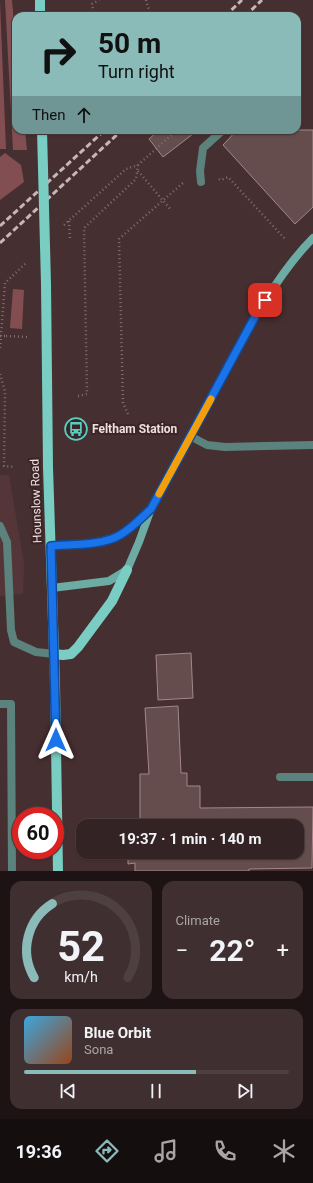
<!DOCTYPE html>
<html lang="en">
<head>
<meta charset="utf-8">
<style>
  :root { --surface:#342324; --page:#3f2f31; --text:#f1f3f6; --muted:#a9a4a6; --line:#4e4041; --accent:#8bbbb9 }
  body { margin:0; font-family:Roboto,sans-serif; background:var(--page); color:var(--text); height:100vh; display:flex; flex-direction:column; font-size:15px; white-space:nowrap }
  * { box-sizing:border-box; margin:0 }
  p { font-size:13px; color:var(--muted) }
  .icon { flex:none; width:22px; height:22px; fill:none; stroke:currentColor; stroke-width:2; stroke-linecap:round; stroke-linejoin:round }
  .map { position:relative; height:871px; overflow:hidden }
  .details { display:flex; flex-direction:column; gap:10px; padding:10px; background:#1d1314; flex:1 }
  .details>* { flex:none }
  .top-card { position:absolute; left:12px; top:12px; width:289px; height:122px; border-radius:12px; box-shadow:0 1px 3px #0004,0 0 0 1px var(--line); background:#8bbbb9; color:#111; overflow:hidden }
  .speed { position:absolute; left:12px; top:807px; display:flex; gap:8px; font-size:20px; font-weight:700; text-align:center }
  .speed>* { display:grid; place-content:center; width:52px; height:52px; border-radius:50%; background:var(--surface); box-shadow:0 1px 3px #0004,0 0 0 1px var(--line); line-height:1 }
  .speed .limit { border:6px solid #d22; background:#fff; color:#111 }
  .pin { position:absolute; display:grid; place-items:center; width:34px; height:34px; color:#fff; margin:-17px; border-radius:8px; box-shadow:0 2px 6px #0006 }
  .me { position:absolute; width:44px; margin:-22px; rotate:0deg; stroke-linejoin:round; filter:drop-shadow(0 0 3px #0008) }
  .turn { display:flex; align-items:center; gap:14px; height:84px; padding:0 20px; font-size:18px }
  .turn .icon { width:52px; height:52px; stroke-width:2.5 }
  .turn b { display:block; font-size:28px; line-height:34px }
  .then { display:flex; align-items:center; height:38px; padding:0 20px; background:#0003; gap:8px; font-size:15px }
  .big { font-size:30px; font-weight:700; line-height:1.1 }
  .details .tile { flex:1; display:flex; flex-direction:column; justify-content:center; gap:6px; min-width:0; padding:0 14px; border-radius:12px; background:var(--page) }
  .details .dial { align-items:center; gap:0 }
  .dial svg { height:104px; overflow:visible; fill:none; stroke:var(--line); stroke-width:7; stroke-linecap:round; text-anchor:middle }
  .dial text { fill:var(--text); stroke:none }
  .song { display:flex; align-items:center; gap:12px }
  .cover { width:48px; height:48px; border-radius:6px; background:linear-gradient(135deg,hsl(200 70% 55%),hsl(20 70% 35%)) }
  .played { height:4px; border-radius:2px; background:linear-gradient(90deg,var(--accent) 65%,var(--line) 65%) }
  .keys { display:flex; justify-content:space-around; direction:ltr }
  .heat { display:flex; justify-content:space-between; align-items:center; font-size:22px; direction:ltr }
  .details .tiles { flex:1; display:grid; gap:10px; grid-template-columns:1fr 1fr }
  .tile:last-child { grid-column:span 2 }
  .trip { position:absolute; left:76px; top:819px; width:228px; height:40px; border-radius:12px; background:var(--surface); box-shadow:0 1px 3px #0004,0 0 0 1px var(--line); font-weight:700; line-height:40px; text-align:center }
  .tab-bar { display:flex; height:64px; justify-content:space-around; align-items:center; background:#150e0e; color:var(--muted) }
  .tab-bar .icon { width:28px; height:28px }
  .tab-bar .selected { color:var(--accent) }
  .tab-bar b { font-size:18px; color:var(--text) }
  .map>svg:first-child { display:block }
  .built { fill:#553638 }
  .green { fill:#834e52 }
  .building { fill:#654c4d; stroke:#a48889 }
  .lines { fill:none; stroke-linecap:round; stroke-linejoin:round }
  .path { stroke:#836e6f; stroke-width:2.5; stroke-dasharray:1 3; stroke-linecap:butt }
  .lane { stroke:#5b827c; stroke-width:8 }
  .street { stroke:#5b827c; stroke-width:8 }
  .secondary { stroke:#6daca4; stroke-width:8 }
  .primary { stroke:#79cdc2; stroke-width:10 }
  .rail { stroke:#c7b6b6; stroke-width:3; stroke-dasharray:6 3; stroke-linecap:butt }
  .path-bridge { stroke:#836e6f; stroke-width:2.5; stroke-dasharray:1 3; stroke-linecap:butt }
  .primary-bridge { stroke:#79cdc2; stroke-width:10 }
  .route-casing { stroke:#114b97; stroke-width:10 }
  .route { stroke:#1a73e8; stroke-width:7 }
  .slow { stroke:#f59e0b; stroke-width:7 }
  .labels { text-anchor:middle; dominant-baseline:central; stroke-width:4; stroke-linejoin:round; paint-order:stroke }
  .poi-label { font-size:12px; font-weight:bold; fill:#eedede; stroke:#3c2526; text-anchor:start }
  .street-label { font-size:12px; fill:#eedede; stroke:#3c2526 }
</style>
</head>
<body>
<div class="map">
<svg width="313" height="871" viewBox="0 0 313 871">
  <rect width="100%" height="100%" fill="#462f30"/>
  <path class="built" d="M 0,475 L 9,475 L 24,564 L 23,594 L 0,596 Z"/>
  <path class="green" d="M 5,0 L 12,0 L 16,45 L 16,130 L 25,130 L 27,150 L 13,150 Z
    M 0,2 L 6,149 L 0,149 Z
    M 5,153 L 21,165 L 24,182 L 0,200 L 0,157 Z
    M 13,289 L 24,290 L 22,329 L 10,328 Z"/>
  <path class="building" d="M 159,130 L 198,130 L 163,157 L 149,139 Z
    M 237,130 L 313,130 L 313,207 L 295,224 L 223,145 Z
    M 191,653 L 193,698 L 158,700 L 156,655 Z
    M 178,706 L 181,773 L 187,773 L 187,786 L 200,786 L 200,808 L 313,807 L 312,868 L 249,869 L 249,871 L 135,871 L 135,863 L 128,864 L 128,852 L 297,852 L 297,826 L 127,826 L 140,825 L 140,774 L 149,774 L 145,708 Z"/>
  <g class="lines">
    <path class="path" d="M 146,0 L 151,16
      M 94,16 L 92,4 L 99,0
      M 138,171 L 171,210
      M 219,179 L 221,180 L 228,177 L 286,240
      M 69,221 L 70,240
      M 64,225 L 126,169 L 138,165 L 177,130
      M 6,336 L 28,337
      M 0,348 L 5,283 L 27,262
      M 0,374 L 5,392 L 4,466 L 15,467
      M 78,396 L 87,394 L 84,228 L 136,179 L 138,165
      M 128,414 L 123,403 L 119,239 L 184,182"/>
    <path class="lane" d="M 201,182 L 200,171 L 203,148 L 223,130
      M 0,526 L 7,542 L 11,630 L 14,642 L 36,652 L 54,654
      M 0,704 L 11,704 L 12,871
      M 280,777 L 313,777"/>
    <path class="street" d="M 190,436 L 207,445 L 225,447 L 313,445"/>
    <path class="secondary" d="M 51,546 C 73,544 98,545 118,536 C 130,531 140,519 149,511
      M 52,588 L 109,581 L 127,570 L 139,542 L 151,509 L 257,313 C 274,287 291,260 313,238"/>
    <path class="primary" d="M 40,0 L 40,16
      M 46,284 L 48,467 L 55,684 L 58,871
      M 54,654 L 63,655 L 71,654 L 78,647 L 112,601 L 127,570"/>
    <path class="rail" d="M 225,16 L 242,0
      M 245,16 L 262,0
      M 0,226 L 105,130
      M 0,243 L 122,130"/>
    <path class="path-bridge" d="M 0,336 L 6,336"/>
    <path class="primary-bridge" d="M 42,130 L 46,284"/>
  </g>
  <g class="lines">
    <g class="route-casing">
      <path id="route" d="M 56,740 L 51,546 C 71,544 102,546 120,535 C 132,528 141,518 151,509 L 257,313 L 265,300"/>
    </g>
    <use href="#route" class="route"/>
    <path class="slow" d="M 159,494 L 211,399"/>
  </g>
  <defs>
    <g id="bus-ring" transform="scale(1.15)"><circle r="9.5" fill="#3c2526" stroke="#58cec1" stroke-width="1.5"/><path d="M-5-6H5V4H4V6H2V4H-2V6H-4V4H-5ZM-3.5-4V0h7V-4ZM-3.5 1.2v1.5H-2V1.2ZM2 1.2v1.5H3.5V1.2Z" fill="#58cec1"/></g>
  </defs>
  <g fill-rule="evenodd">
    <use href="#bus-ring" x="76" y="429"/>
  </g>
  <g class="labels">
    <g class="poi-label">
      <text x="92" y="429">Feltham Station</text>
    </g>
    <g class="street-label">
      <text transform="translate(36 501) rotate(-92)">Hounslow Road</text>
    </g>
  </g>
</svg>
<div class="speed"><div class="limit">60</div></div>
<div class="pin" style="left:265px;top:300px;background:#d93025"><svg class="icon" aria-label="arrive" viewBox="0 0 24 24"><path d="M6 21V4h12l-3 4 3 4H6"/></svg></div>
<svg class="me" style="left:56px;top:740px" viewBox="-20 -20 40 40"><path d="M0-17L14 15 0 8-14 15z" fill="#1a73e8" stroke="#fff" stroke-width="4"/></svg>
<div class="trip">19:37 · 1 min · 140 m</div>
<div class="top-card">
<div class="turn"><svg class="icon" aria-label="right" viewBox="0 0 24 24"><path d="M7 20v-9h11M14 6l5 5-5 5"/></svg><div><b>50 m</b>Turn right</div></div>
<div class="then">Then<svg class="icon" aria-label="ahead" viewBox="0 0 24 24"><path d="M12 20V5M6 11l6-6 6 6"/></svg></div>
</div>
</div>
<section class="details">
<div class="tiles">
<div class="tile dial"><svg viewBox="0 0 100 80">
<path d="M14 69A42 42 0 1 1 86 69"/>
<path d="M14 69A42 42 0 0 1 28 12" stroke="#8bbbb9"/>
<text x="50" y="56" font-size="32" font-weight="700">52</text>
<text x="50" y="72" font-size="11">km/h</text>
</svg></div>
<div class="tile"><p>Climate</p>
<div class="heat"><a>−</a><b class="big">22°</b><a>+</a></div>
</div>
<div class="tile">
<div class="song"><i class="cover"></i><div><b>Blue Orbit</b><p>Sona</p></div></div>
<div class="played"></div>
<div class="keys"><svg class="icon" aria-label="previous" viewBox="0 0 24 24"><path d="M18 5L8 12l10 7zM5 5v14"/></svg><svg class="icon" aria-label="pause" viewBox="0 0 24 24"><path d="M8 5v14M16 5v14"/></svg><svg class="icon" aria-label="next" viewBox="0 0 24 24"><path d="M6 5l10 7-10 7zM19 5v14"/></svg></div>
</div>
</div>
</section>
<nav class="tab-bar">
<b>19:36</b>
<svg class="icon selected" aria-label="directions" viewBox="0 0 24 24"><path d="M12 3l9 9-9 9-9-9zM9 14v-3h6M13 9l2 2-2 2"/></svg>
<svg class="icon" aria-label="music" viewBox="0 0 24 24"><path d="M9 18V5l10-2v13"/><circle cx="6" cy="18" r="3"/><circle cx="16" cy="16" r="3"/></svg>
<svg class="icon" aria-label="phone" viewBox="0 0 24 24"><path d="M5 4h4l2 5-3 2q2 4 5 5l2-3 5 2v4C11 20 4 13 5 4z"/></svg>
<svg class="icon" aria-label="climate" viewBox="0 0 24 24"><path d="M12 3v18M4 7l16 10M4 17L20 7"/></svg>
</nav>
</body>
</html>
